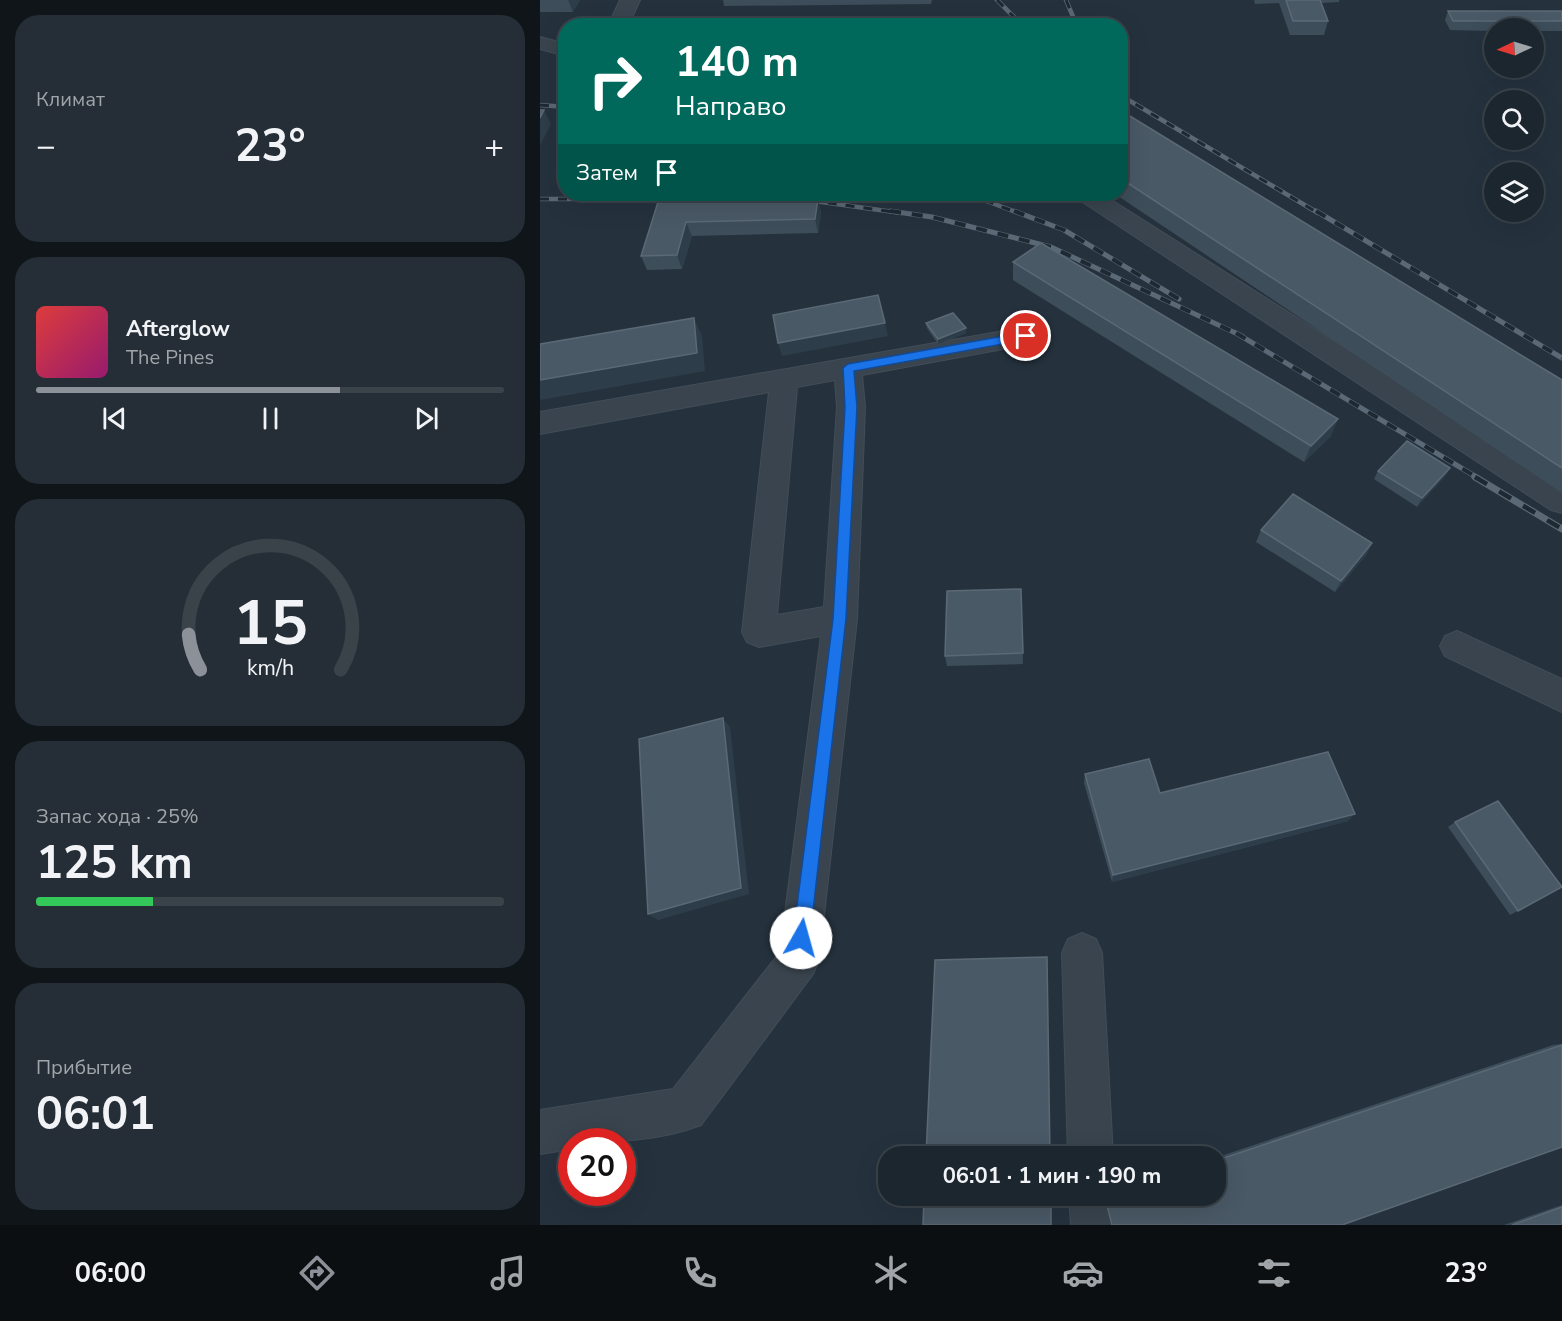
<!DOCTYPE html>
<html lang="ru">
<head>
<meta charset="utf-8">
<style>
  :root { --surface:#1c262e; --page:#252e36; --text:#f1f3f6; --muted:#a0a5aa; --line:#3a434a; --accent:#8c9099 }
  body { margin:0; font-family:"Nunito Sans",sans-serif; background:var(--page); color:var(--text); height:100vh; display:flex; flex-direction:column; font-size:22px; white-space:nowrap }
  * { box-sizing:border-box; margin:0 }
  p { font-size:20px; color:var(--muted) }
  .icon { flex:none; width:33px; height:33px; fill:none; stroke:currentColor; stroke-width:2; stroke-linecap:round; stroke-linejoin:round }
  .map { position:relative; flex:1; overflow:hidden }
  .panel { display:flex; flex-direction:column; gap:15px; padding:15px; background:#0f1519; width:540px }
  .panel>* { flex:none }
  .hud { position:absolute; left:18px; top:18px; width:570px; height:183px; border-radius:24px; box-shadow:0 6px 24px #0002,0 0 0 2px var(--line); background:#00695c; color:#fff; overflow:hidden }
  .needle { width:39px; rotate:266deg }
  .controls { position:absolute; left:944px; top:18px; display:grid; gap:12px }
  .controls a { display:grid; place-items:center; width:60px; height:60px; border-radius:50%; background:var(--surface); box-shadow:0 6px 24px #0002,0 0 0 2px var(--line); font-size:30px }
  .speed { position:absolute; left:18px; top:1128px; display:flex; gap:12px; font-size:30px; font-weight:700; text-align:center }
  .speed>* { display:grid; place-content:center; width:78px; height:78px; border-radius:50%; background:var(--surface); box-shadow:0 6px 24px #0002,0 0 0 2px var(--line); line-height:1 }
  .speed .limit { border:9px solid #d22; background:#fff; color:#111 }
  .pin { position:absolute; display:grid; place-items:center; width:51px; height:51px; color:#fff; margin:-26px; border:3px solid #fff; border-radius:50%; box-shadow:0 2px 6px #0007 }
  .me { position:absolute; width:66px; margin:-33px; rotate:7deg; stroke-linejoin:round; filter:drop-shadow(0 0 4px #0008) }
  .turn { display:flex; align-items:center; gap:21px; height:126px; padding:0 18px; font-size:27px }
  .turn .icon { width:78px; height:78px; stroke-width:2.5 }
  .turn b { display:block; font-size:42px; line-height:51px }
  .then { display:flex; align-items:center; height:57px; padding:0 18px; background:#0003; gap:12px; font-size:22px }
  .big { font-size:45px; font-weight:700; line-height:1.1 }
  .panel .tile { flex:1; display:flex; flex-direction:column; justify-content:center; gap:9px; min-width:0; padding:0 21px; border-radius:24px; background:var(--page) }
  .panel .dial { align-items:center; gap:0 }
  .dial svg { height:156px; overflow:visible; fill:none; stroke:var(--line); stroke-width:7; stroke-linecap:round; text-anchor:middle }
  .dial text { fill:var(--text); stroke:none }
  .song { display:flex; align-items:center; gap:18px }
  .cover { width:72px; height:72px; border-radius:9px; background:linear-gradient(135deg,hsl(0 70% 55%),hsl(320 70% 35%)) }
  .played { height:6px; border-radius:3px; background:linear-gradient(90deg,var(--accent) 65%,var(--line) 65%) }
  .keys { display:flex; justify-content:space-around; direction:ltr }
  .heat { display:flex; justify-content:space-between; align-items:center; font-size:33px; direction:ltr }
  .charge { height:9px; border-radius:4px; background:linear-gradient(90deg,#34c759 25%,var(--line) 0) }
  .trip { position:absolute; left:338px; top:1146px; width:348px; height:60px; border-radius:24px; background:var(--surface); box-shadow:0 6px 24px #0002,0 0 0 2px var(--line); font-weight:700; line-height:60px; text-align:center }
  .menu { display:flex; height:96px; justify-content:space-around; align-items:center; background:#0b0f12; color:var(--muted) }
  .menu .icon { width:42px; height:42px }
  .menu .selected { color:var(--accent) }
  .menu b { font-size:27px; color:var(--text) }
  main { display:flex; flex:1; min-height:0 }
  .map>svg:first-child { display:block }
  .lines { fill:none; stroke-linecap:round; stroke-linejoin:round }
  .minor-casing { stroke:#424d57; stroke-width:2 }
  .minor { fill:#39444e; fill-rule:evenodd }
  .rail-far2-casing { stroke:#5b6875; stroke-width:4.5 }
  .rail-far1-casing { stroke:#5b6875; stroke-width:5 }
  .rail-casing { stroke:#5b6875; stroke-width:7 }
  .rail-far2 { stroke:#1e2933; stroke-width:3; stroke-dasharray:9; stroke-linecap:butt }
  .rail-far1 { stroke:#1e2933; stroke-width:4; stroke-dasharray:11; stroke-linecap:butt }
  .rail { stroke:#1e2933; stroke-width:4.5; stroke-dasharray:14; stroke-linecap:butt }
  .wall { fill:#3d4d5a }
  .shaded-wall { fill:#2e3d4a }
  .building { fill:#4a5966; stroke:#5b6976; stroke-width:1.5 }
  .route { fill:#1a73e8; stroke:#114b97; stroke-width:1.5 }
</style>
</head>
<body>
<main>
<section class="panel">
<div class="tile"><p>Климат</p>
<div class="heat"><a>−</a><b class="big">23°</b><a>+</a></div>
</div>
<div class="tile">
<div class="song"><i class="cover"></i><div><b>Afterglow</b><p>The Pines</p></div></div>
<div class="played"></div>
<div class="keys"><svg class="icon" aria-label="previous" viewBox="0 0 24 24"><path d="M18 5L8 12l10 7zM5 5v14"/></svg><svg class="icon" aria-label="pause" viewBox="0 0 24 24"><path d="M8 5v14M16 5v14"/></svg><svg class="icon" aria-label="next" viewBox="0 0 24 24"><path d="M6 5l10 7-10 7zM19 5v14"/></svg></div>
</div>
<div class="tile dial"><svg viewBox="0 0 100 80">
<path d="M14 69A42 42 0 1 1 86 69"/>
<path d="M14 69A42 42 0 0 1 8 51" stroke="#8c9099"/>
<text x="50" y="56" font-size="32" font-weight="700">15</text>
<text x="50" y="72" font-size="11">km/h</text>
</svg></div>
<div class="tile"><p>Запас хода · 25%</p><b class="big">125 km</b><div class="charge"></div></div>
<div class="tile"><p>Прибытие</p><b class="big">06:01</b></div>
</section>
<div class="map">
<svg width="1022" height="1225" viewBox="0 0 1022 1225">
  <rect width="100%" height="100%" fill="#25323e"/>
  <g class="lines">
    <g class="minor-casing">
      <path id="minor" d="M 80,0 L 100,0 L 88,26 L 68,26 Z
        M 0,37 L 26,44 L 26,56 L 0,49 Z
        M 534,194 L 562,194 L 1022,486 L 1022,513 L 1011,510 L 538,199 Z
        M 486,327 L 495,329 L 499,336 L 495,343 L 322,375 L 325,407 L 317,619 L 279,960 L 273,974 L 161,1125 C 120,1141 74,1142 32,1142 L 32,1149 L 0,1154 L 0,1110 L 133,1089 L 240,952 L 281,636 L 219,647 L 207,642 L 202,632 L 229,392 L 0,434 L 0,412 ZM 295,380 L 297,407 L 284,607 L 237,615 L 257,387 Z
        M 917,631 L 1022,679 L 1022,712 L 905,656 L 900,646 L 905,636 Z
        M 542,933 L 556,939 L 562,953 L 573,1156 L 528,1156 L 522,953 L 528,939 Z
        M 529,1196 L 575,1196 L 577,1225 L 531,1225 Z"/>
    </g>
    <use href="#minor" class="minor"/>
    <g class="rail-far2-casing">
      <path id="rail-far2" d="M 457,0 L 483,26
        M 526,0 L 537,26
        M 580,95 L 778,213
        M 0,105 L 26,107
        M 428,194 L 478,213
        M 0,199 L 260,199 L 361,213"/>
    </g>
    <g class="rail-far1-casing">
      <path id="rail-far1" d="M 350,211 L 392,217 L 511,247 L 702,336
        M 474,211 L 524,230 L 639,299
        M 776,211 L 1022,358
        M 696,333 L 938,478"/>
    </g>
    <g class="rail-casing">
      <path id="rail" d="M 935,477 L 1022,529"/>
    </g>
    <use href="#rail-far2" class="rail-far2"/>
    <use href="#rail-far1" class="rail-far1"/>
    <use href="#rail" class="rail"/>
  </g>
  <path class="wall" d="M 0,0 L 40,0 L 33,12 L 0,12 Z
    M 183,0 L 392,0 L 391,4 L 184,6 Z
    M 714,0 L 799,0 L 799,2 L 781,3 L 788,21 L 784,35 L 750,35 L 739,3 L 715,4 Z
    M 908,11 L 1022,11 L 1022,31 L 993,31 L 993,28 L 954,28 L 954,31 L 910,30 L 905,20 Z
    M 580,110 L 1022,380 L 1022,493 L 575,194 L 580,194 Z
    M 278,199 L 281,213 L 278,233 L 152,236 L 142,269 L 107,270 L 101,256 L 118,202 Z
    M 473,262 L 791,436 L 764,462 L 473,280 Z
    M 386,323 L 426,333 L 398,344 L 387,328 Z
    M 910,468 L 905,476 L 877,507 L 834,479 L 838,471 Z
    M 721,530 L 832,543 L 826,555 L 795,592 L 716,542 Z
    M 481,589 L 483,664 L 407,666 L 405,656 Z
    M 545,774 L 620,793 L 808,821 L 572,882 L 544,783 Z
    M 915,822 L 1022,887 L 970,915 L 908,827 Z
    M 1022,1044 L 1022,1147 L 802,1225 L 571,1225 L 563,1196 L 675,1196 L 675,1158 L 1013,1045 Z
    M 1022,1205 L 1022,1225 L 964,1225 Z"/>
  <path class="shaded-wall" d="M 28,0 L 40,0 L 33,12 Z
    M 4,110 L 11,124 L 0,146 L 0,118 Z
    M 278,199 L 281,213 L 278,233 L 275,219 Z
    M 146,222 L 152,236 L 142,269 L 137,255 Z
    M 154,318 L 162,336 L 165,371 L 0,400 L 0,380 Z
    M 345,323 L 348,336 L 242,356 L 238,343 Z
    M 426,328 L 426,333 L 398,344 L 398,339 Z
    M 798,419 L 791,436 L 764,462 L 771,446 Z
    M 910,468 L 905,476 L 877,507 L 882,498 Z
    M 832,543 L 826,555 L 795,592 L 801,581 Z
    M 183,718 L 190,727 L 209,894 L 118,920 L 108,914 Z
    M 815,814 L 808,821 L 572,882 L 573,875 Z"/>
  <path class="building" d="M 746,0 L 780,0 L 788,21 L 753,21 Z
    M 908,11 L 1022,11 L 1022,21 L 913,21 Z
    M 0,110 L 4,110 L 0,118 Z
    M 580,110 L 1022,380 L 1022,468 L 580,178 Z
    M 26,169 L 26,177 L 22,177 Z
    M 278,199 L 275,219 L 146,222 L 137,255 L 101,256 L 118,202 Z
    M 501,243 L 798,419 L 771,446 L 473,262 Z
    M 338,295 L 345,323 L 238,343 L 233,315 Z
    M 413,313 L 426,328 L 398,339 L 386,323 Z
    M 154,318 L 157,353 L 0,380 L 0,344 Z
    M 867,441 L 910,468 L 882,498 L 838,471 Z
    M 753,494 L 832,543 L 801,581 L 721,530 Z
    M 481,589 L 483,653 L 405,656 L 407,591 Z
    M 183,718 L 201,888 L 108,914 L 99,739 Z
    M 788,752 L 815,814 L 573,875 L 545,774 L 609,759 L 620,793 Z
    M 958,801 L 1022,887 L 978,911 L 915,822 Z
    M 507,957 L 510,1156 L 386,1156 L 395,960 Z
    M 1022,1045 L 1022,1147 L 802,1225 L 572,1225 L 565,1197 L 571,1196 L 675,1196 L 675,1161 Z
    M 384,1196 L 511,1196 L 511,1225 L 383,1225 Z
    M 1022,1207 L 1022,1225 L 972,1225 Z"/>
  <path class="route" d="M 486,332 L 491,336 L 490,339 L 314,371 L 317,407 L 306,619 L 270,938 L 267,943 L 261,946 L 255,943 L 253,938 L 293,619 L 305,407 L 303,368 L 308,364 Z"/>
</svg>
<div class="controls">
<a><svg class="needle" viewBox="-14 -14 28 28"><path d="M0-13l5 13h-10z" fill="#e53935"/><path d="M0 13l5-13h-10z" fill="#a0a5aa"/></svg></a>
<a><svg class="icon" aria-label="search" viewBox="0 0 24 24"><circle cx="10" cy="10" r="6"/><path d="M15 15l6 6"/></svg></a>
<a><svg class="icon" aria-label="layers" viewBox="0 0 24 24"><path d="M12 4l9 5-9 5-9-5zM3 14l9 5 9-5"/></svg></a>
</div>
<div class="speed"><div class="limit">20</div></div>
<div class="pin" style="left:486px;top:336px;background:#d93025"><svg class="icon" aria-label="arrive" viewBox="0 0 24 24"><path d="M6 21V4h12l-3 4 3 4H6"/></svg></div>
<svg class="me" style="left:261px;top:938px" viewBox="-20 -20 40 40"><circle r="19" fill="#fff"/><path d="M0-13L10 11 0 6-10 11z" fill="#1a73e8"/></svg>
<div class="trip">06:01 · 1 мин · 190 m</div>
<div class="hud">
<div class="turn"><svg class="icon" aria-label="right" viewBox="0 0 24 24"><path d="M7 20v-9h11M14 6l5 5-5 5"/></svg><div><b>140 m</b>Направо</div></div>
<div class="then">Затем<svg class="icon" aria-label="arrive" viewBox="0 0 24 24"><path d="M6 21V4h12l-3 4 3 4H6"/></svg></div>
</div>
</div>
</main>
<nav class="menu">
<b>06:00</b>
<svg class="icon selected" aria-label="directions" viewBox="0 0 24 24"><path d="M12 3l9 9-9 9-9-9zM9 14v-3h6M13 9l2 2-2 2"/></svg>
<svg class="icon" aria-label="music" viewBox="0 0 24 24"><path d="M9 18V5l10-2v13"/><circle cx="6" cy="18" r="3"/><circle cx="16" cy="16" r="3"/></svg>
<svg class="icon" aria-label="phone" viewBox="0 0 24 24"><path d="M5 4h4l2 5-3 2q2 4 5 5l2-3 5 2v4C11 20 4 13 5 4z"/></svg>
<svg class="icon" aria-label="climate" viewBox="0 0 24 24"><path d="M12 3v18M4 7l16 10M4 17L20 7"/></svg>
<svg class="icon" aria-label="car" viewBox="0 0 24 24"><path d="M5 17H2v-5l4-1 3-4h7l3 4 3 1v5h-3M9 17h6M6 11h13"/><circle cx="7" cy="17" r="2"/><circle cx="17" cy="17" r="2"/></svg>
<svg class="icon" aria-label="filters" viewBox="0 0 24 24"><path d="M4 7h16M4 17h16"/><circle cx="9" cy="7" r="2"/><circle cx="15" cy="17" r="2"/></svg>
<b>23°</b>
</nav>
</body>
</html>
